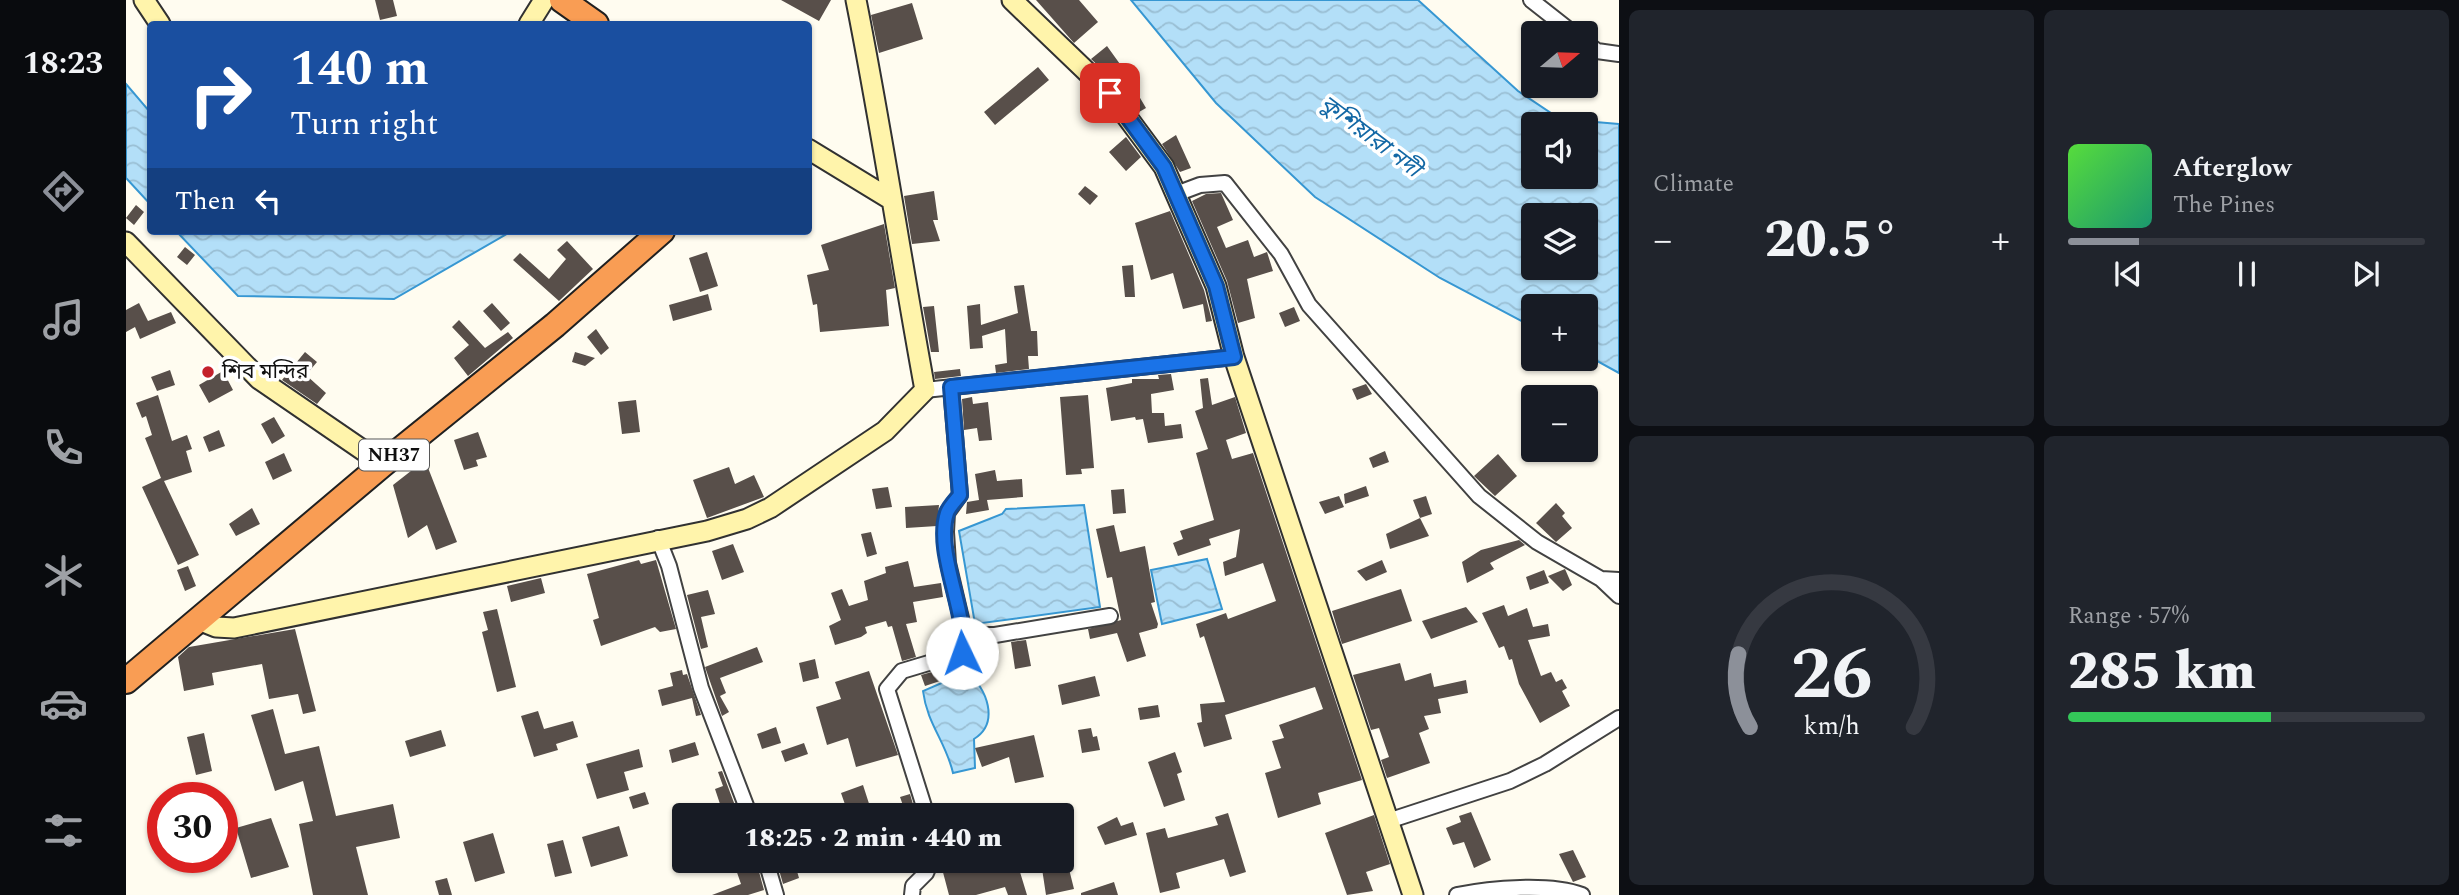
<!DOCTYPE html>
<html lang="en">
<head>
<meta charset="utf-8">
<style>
  :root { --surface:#171b24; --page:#20242c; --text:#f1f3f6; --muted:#9ea1a6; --line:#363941; --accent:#8c9099 }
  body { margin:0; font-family:Spectral,"Noto Sans Bengali",serif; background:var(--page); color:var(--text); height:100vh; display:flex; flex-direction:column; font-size:26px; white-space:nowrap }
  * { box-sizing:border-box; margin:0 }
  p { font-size:23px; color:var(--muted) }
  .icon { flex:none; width:38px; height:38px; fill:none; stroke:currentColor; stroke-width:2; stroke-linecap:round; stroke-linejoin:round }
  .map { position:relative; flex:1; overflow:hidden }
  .side { display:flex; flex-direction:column; gap:10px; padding:10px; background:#0d0f14; width:840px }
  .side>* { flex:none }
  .top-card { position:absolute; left:21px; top:21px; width:665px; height:214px; border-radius:7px; box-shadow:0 2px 5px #0004; background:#1a4fa0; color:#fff; overflow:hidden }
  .needle { width:46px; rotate:71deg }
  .controls { position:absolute; left:1395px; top:21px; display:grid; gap:14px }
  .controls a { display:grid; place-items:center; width:77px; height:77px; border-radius:7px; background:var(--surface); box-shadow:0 2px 5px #0004; font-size:35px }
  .speed { position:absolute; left:21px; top:782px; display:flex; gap:14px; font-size:35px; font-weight:700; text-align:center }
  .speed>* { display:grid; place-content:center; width:91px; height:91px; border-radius:50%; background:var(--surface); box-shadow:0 2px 5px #0004; line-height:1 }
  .speed .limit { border:10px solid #d22; background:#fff; color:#111 }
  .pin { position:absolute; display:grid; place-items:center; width:60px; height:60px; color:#fff; margin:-30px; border-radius:14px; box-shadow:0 4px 10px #0006 }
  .me { position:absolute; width:77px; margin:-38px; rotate:357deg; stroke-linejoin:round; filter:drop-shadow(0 0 5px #0008) }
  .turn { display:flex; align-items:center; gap:24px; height:147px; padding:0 28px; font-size:32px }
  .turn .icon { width:91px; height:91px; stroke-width:2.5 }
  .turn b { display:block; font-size:49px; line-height:60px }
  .then { display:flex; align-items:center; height:66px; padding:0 28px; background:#0003; gap:14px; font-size:26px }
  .big { font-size:52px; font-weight:800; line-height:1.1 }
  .side .card { flex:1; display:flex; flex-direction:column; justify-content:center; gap:10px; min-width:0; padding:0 24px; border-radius:10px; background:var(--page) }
  .side .dial { align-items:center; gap:0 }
  .dial svg { height:182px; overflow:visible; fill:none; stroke:var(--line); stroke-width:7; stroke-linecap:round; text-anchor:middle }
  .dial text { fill:var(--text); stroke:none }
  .song { display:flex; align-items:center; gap:21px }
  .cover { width:84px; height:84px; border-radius:10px; background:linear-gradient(135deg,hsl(110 70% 55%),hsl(160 70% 35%)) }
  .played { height:7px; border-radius:4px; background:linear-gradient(90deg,var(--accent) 20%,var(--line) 20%) }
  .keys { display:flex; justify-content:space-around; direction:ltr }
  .heat { display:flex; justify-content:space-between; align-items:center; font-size:38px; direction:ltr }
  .charge { height:10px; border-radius:5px; background:linear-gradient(90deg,#34c759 57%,var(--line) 0) }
  .side .tiles { flex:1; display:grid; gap:10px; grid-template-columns:repeat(2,1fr) }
  .trip { position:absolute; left:546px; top:803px; width:402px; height:70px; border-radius:7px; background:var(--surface); box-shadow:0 2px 5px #0004; font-weight:800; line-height:70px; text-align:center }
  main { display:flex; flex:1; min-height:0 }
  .menu { display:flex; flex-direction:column; width:126px; justify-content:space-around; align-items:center; background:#090b0e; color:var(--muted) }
  .menu .icon { width:49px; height:49px }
  .menu .current { color:var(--accent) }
  .menu b { font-size:32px; color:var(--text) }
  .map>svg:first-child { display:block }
  .water { fill:url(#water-waves); stroke:#3797d2; stroke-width:2; fill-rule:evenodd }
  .building { fill:#584f4a }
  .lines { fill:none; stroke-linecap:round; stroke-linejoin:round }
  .street-casing { stroke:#424242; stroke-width:18 }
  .secondary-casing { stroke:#313131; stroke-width:23 }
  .highway-casing { stroke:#202020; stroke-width:28 }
  .street { stroke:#fff; stroke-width:14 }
  .secondary { stroke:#fff4ab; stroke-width:19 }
  .highway { stroke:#f99d54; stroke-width:24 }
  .route-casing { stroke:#114b97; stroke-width:18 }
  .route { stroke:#1a73e8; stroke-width:12 }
  .poi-dot { fill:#c4212c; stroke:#fff; stroke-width:2.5 }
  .labels { text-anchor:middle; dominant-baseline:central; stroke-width:7; stroke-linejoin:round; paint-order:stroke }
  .shield { fill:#fff; stroke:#575757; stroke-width:2 }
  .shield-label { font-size:19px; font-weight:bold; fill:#0f0f0f }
  .poi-label { font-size:21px; fill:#0f0f0f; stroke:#fff; text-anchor:start }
  .water-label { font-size:23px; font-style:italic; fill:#1368a5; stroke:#fff }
</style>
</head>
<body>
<main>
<nav class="menu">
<b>18:23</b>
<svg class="icon current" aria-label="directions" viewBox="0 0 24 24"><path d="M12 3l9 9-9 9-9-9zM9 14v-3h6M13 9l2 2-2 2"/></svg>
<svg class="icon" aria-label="music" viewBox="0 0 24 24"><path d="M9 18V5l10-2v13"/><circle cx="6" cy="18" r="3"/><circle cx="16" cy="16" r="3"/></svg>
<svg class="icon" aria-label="phone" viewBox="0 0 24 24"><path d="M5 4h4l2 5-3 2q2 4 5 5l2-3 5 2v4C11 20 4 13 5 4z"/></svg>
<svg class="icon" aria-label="climate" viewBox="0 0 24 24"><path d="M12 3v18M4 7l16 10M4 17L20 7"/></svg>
<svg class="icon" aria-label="car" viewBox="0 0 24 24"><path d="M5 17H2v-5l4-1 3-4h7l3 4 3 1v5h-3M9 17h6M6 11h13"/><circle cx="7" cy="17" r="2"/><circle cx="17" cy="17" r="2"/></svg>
<svg class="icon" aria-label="filters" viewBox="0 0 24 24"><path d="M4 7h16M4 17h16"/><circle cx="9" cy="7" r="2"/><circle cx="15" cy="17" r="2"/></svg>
</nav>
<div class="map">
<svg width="1493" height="895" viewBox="0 0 1493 895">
  <defs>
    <pattern id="water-waves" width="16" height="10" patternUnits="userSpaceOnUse" patternTransform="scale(1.75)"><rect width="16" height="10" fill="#b3dff8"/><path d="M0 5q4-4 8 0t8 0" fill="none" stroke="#99bed3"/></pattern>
  </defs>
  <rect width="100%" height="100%" fill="#fffcf0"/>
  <path class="water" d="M 1005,0 L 1292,0 L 1392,91 L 1434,119 L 1493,124 L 1493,373 L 1460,355 L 1460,306 L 1407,306 L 1407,327 L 1314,278 L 1189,197 L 1090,103 ZM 1460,124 L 1460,177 L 1407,177 L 1407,124 ZM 1460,215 L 1460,268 L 1407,268 L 1407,215 Z
    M 0,84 L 24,112 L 24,204 L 0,178 Z
    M 50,231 L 386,231 L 268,299 L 112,296 Z
    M 958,505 L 974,607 L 849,624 L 833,531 L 876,514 L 880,509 Z
    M 1081,559 L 1096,609 L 1036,624 L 1025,570 Z
    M 841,672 C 861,688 874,723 848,739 L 849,768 L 827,773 C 820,742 801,724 797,691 Z"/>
  <path class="building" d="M 249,0 L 267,0 L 271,16 L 254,20 Z
    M 655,0 L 705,0 L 693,21 Z
    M 910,0 L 953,0 L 972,22 L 948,43 Z
    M 786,3 L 797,39 L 753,53 L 745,15 Z
    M 981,46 L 1009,85 L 1007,86 L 1020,108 L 1013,112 L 993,85 L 965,59 Z
    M 912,67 L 923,80 L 869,125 L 858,112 Z
    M 1050,135 L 1065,168 L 1054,172 L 1036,144 Z
    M 1000,137 L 1015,157 L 1000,171 L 983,152 Z
    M 959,186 L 972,196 L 964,205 L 952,194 Z
    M 808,191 L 812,220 L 807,220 L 814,241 L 786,244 L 778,196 Z
    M 1095,193 L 1107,220 L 1091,227 L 1100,248 L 1122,240 L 1128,257 L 1141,252 L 1147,271 L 1121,279 L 1129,318 L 1112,323 L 1101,281 L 1066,201 L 1080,194 Z
    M 10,205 L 18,212 L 8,225 L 0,218 Z
    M 1044,211 L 1078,290 L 1086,321 L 1080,322 L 1077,304 L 1057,309 L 1047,273 L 1025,280 L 1009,223 Z
    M 758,224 L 769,288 L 760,290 L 763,326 L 694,332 L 691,304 L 687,305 L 681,275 L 703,270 L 695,245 Z
    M 441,241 L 467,269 L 433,301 L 387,260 L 394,253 L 423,279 L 440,259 L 431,250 Z
    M 59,247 L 69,255 L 61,265 L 51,257 Z
    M 581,252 L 592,286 L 574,292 L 563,258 Z
    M 1007,265 L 1009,297 L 999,297 L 996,266 Z
    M 898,285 L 905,331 L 911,331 L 912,356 L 902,356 L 903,369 L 870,373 L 869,365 L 881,363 L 879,329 L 856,336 L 857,348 L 844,349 L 841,306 L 854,304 L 855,325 L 892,313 L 888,286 Z
    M 582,294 L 586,310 L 547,321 L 543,305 Z
    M 13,303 L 22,321 L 45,312 L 50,323 L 14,339 L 9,327 L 0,332 L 0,310 Z
    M 366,303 L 384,323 L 375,331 L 357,311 Z
    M 808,306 L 813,352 L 805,352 L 797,307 Z
    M 1168,307 L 1174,321 L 1159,327 L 1153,313 Z
    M 333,320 L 359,348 L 382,332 L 387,338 L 342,376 L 328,358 L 343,345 L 326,327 Z
    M 470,329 L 483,348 L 475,355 L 461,337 Z
    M 179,352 L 191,362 L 180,375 L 200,393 L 191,404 L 156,380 Z
    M 449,352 L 469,358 L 459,366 L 446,362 Z
    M 834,369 L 835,376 L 809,379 L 808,372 Z
    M 44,370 L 49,385 L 31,391 L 25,377 Z
    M 97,371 L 107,390 L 83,403 L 73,385 Z
    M 1045,374 L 1048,390 L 1025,394 L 1026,413 L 1038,413 L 1039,426 L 1055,424 L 1057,438 L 1022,443 L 1017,419 L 1010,420 L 1009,417 L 985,421 L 980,388 L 1006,383 L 1006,379 L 1033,379 L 1032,375 Z
    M 1082,378 L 1086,405 L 1109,397 L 1120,433 L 1100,440 L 1106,459 L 1127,453 L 1236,780 L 1192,793 L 1195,804 L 1152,818 L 1139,773 L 1155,768 L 1146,741 L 1158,738 L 1153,725 L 1197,709 L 1189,687 L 1099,715 L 1106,739 L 1078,747 L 1071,723 L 1076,722 L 1074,704 L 1099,702 L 1078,636 L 1074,638 L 1070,624 L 1100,613 L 1102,619 L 1150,601 L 1137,563 L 1099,576 L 1097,562 L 1110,557 L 1114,529 L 1083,539 L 1085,545 L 1052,556 L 1047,543 L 1057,539 L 1054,531 L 1088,520 L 1070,453 L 1082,449 L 1069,411 L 1077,408 L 1074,379 Z
    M 1240,384 L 1246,394 L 1231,400 L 1226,389 Z
    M 32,395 L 46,441 L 61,435 L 66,449 L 60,451 L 66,472 L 38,481 L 73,555 L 52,565 L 16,487 L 35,478 L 19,438 L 26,435 L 20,416 L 16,418 L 10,403 Z
    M 962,395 L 968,468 L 955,469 L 956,474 L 940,475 L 934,397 Z
    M 846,397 L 847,404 L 862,402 L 866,440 L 853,441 L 851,428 L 838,430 L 836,399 Z
    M 510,400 L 514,432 L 496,434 L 492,402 Z
    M 148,417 L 159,436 L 146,444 L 135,424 Z
    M 93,430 L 99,446 L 83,452 L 77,437 Z
    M 352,432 L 361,457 L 350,460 L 352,466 L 338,470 L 328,440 Z
    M 1259,451 L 1263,462 L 1247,468 L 1243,458 Z
    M 158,453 L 166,471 L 147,480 L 139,462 Z
    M 1372,454 L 1391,476 L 1369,496 L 1348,476 Z
    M 299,460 L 331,542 L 310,550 L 301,525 L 282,538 L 267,485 Z
    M 603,467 L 609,484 L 628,475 L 638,497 L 581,518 L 567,480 Z
    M 869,470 L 871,481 L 896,479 L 897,497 L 861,500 L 863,510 L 840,514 L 841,502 L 853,500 L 849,474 Z
    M 1240,486 L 1243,496 L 1219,504 L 1218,494 Z
    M 762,487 L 766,507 L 750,509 L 746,489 Z
    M 998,489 L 1000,513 L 987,514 L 985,490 Z
    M 1213,496 L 1218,507 L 1199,514 L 1193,502 Z
    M 1300,496 L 1306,514 L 1294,518 L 1287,500 Z
    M 1430,503 L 1439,513 L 1436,516 L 1446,528 L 1430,542 L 1410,523 Z
    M 813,505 L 811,526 L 780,528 L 779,507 Z
    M 126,508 L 134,524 L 110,536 L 103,524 Z
    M 1294,518 L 1303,536 L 1264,549 L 1260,534 Z
    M 988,525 L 994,552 L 1019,546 L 1029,602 L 1025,603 L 1032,624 L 1031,628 L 1013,633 L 1020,656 L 1001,662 L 991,633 L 964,639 L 962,629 L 995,620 L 986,577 L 981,578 L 970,529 Z
    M 745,532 L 751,554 L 741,557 L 735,534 Z
    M 1393,540 L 1399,545 L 1364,563 L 1368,569 L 1341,583 L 1336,562 L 1355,550 Z
    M 607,544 L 618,572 L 596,580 L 586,551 Z
    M 513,560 L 515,564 L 530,560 L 550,629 L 534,632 L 529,627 L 475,646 L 467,620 L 473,618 L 461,574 Z
    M 1256,560 L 1261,572 L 1240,581 L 1231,571 Z
    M 782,561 L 788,587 L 815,583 L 817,597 L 787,602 L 791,622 L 780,624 L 790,657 L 776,661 L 766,626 L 762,627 L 760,621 L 739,627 L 741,633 L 735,637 L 709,645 L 703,626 L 715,620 L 705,593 L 716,589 L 723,606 L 742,600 L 738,581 L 760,573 L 759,567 Z
    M 62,566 L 70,586 L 59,591 L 51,570 Z
    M 1439,569 L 1446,585 L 1437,591 L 1422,576 Z
    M 1418,570 L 1423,583 L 1404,590 L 1400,577 Z
    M 415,578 L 419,593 L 385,602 L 381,586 Z
    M 1275,589 L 1286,621 L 1216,644 L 1206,611 Z
    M 582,590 L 589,614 L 575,617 L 582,647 L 575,649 L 561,595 Z
    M 1378,605 L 1382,616 L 1401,608 L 1407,627 L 1422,624 L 1424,636 L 1402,640 L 1415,676 L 1425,672 L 1430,682 L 1436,679 L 1441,688 L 1436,691 L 1444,706 L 1414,723 L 1393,684 L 1386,659 L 1383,660 L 1378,646 L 1373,648 L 1356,613 Z
    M 1340,607 L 1352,622 L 1305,639 L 1296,621 Z
    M 371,609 L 390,687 L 371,692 L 356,632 L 362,630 L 357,612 Z
    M 169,629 L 190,711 L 177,714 L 172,694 L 143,699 L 136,664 L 86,673 L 88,685 L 58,691 L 52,657 L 63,647 Z
    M 900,640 L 905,666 L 889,669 L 885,642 Z
    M 631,647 L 637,662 L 594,678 L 600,693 L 594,696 L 603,712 L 596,716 L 579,667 Z
    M 689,659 L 693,678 L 677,682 L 673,663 Z
    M 1274,663 L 1279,681 L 1305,673 L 1308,687 L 1340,680 L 1342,693 L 1312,699 L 1315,713 L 1298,716 L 1303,729 L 1293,733 L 1304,763 L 1261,778 L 1255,760 L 1263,757 L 1253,728 L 1245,730 L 1227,675 Z
    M 817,669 L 820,679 L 799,686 L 795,675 Z
    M 556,670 L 557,675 L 561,674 L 575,715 L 570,716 L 566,698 L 536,706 L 532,690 L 547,686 L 544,673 Z
    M 743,671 L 772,755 L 730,767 L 722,738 L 701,745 L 690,707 L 715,699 L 709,682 Z
    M 969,676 L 974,696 L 936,705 L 932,685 Z
    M 1032,705 L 1034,717 L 1014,720 L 1012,708 Z
    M 147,709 L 159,754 L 193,746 L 210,816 L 267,804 L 274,838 L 230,847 L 242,895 L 187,895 L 173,824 L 187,821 L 177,781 L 149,791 L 125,715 Z
    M 412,711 L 418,729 L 447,721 L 452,737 L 430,744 L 432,750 L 408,757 L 395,716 Z
    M 650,727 L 655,743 L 636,749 L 631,734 Z
    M 965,728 L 967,737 L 971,736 L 974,750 L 956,753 L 952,730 Z
    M 315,730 L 320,746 L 284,757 L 279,741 Z
    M 78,733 L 86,771 L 70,775 L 61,737 Z
    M 908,735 L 918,777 L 889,783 L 883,757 L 856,767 L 849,748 Z
    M 569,742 L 573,755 L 546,763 L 543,750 Z
    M 678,743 L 682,754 L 659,762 L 655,751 Z
    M 513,749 L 517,767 L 498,772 L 503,790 L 471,799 L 460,764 Z
    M 1049,752 L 1056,772 L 1051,774 L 1059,800 L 1038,807 L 1022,762 Z
    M 596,771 L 613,816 L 598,816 L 589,789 L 597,786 L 592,772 Z
    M 737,785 L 747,816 L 723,816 L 715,793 Z
    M 519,792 L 523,804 L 507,809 L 503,797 Z
    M 784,794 L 789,811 L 780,814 L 774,797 Z
    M 882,803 L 884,809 L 900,803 L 905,816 L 841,816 Z
    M 1345,812 L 1365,860 L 1348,868 L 1338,842 L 1327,845 L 1320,828 L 1335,822 L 1333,816 Z
    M 1102,813 L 1120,872 L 1104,877 L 1098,859 L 1050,873 L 1054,888 L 1034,893 L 1020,833 L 1039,828 L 1042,838 L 1092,825 L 1089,817 Z
    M 1248,815 L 1264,864 L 1240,872 L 1247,891 L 1221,895 L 1199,833 Z
    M 991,817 L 995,826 L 1007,822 L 1011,835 L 979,845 L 971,827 Z
    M 145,818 L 163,867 L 125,878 L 110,828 Z
    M 493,826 L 502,856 L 465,867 L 456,837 Z
    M 367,833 L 379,873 L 349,882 L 337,842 Z
    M 437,840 L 446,873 L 429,877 L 421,844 Z
    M 1447,850 L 1460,877 L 1447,882 L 1433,854 Z
    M 607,861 L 630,861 L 638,890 L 622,895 L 586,895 L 615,884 Z
    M 668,861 L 673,878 L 657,884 L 652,866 Z
    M 814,861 L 941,861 L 948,889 L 920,895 L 915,862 L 894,872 L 901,895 L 882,895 L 879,887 L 850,895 L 823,895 Z
    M 321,878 L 326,895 L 313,895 L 309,881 Z
    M 988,882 L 992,895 L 955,895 L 955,893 Z"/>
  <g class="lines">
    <g class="street-casing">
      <path id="street" d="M 1405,0 L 1447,33
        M 1460,43 L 1471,51 L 1493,54
        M 1050,194 L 1074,185 L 1099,183 L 1155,254 L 1183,305 L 1353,496 L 1411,542 L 1475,579 L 1493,580
        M 799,390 L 1108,357
        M 532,538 L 543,566 L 575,688 L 624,816
        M 1475,579 L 1493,596
        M 839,635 L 869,635 L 984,616
        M 801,816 L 761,689 L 776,671 L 836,653 L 839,635 L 822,563 L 820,532 L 821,513 L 834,495 L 825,387
        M 1262,821 L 1384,781 L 1419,764 L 1493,718
        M 640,861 L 650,895
        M 786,895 L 787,886 L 800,873 L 805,861
        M 1331,895 C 1365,888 1424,883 1456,895"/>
    </g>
    <g class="secondary-casing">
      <path id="secondary" d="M 18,0 L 34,24
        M 886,0 L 984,94 L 1038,167 L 1090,286 L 1108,357 L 1287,895
        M 403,24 L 418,0
        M 682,149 L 764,199
        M 0,242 L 133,379 L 257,464
        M 75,621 L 90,627 L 108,628 L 581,531 L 621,519 L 644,508 L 759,431 L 799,390 C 775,260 756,130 730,0"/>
    </g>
    <g class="highway-casing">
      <path id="highway" d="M 436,0 L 470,24
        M 0,681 L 257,464 L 429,325 L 536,231"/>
    </g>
    <use href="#street" class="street"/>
    <use href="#secondary" class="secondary"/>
    <use href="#highway" class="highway"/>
  </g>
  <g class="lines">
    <g class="route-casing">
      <path id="route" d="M 836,653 C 843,614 808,553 821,513 C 823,507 830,500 834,495 L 825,387 L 1108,357 L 1090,286 L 1038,167 L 984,93"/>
    </g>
    <use href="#route" class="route"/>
  </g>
  <circle class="poi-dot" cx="82" cy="372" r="7"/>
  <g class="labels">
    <rect class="shield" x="233" y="439.5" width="70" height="31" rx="5"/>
    <g class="shield-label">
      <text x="268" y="455">NH37</text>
    </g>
    <g class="poi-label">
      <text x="96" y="372">শিব মন্দির</text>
    </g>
    <g class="water-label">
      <text transform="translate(1244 137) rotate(37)">কুশিয়ারা নদী</text>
    </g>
  </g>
</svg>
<div class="controls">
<a><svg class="needle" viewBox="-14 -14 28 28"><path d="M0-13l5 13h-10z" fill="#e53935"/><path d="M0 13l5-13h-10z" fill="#9ea1a6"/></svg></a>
<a><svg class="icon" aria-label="sound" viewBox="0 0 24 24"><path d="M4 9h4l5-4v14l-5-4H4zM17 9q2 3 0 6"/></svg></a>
<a><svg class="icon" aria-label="layers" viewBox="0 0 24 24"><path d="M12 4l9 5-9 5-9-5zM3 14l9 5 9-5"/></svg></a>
<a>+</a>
<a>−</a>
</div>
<div class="speed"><div class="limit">30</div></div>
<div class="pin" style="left:984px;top:93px;background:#d93025"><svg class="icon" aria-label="arrive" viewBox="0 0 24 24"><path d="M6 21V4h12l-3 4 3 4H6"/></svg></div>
<svg class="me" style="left:836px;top:653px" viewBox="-20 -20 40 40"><circle r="19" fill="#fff"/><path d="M0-13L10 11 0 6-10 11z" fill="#1a73e8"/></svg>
<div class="trip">18:25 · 2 min · 440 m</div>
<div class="top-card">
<div class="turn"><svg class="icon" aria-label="right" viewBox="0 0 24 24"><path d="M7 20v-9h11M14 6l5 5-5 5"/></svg><div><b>140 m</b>Turn right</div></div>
<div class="then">Then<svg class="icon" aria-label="left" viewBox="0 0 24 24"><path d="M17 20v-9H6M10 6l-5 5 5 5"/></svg></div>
</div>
</div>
<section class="side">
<div class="tiles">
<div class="card"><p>Climate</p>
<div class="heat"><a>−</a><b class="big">20.5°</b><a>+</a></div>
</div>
<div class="card">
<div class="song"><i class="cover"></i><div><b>Afterglow</b><p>The Pines</p></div></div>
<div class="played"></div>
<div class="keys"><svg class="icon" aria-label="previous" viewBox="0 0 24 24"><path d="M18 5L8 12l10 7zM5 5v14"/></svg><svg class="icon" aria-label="pause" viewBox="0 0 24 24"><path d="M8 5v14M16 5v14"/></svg><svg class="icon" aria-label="next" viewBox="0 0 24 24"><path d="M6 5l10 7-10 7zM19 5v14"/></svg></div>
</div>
<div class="card dial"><svg viewBox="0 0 100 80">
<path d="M14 69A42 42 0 1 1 86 69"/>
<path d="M14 69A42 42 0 0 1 9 37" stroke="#8c9099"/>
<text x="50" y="56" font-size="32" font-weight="700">26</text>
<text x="50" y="72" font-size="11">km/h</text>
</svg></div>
<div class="card"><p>Range · 57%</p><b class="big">285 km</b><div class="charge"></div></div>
</div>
</section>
</main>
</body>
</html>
